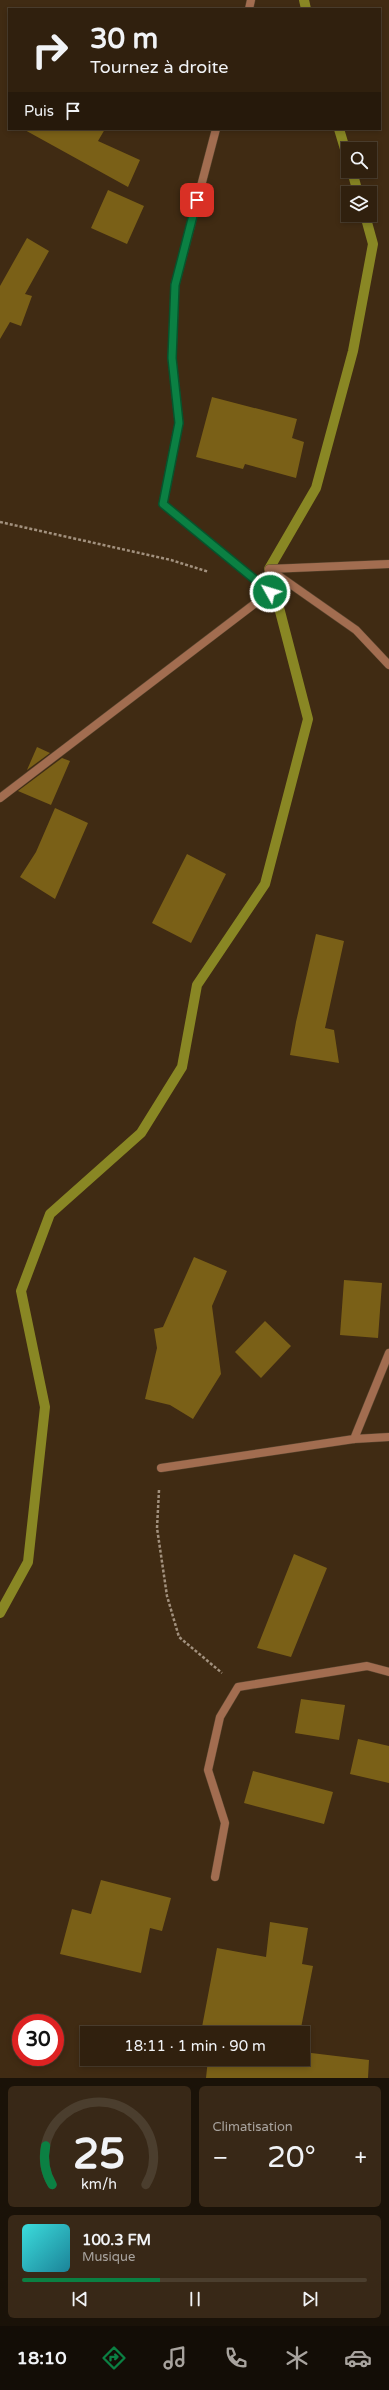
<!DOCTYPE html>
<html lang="fr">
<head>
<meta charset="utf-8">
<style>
  :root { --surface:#30200e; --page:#382817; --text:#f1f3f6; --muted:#a8a39e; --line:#4b3e2e; --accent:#0b8043 }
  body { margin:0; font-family:"Varela Round",sans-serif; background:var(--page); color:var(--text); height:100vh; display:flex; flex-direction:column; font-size:15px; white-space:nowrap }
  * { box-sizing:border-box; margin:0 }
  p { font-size:13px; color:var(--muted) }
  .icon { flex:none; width:22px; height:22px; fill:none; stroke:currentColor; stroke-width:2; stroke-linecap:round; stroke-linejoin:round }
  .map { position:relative; height:2078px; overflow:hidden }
  .details { display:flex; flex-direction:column; gap:8px; padding:8px; background:#1a1208; flex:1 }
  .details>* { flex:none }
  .hud { position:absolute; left:8px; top:8px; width:373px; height:122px; border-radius:0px; box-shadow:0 2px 6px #0003,0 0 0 1px var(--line); background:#30200e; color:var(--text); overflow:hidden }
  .buttons { position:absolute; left:341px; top:142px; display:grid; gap:8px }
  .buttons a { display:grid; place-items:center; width:36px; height:36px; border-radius:0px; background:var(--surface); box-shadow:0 2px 6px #0003,0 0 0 1px var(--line); font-size:20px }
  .speed { position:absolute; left:12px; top:2014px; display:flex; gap:8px; font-size:20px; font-weight:700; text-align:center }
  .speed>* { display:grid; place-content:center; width:52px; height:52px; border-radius:50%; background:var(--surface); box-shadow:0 2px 6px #0003,0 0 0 1px var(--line); line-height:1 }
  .speed .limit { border:6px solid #d22; background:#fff; color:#111 }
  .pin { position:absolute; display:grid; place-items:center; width:34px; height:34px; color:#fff; margin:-17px; border-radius:8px; box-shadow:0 2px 6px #0006 }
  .me { position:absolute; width:44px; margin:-22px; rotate:309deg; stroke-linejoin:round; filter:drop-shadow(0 0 3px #0008) }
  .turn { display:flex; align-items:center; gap:14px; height:84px; padding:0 16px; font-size:18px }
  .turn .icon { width:52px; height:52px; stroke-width:2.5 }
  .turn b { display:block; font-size:28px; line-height:34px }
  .then { display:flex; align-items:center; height:38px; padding:0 16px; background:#0003; gap:8px; font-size:15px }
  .big { font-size:30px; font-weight:600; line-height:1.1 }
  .details .tile { flex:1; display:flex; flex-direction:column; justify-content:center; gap:6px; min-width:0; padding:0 14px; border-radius:6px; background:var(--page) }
  .details .dial { align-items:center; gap:0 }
  .dial svg { height:104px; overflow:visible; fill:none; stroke:var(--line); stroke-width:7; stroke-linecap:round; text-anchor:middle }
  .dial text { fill:var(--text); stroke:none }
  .song { display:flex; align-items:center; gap:12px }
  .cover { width:48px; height:48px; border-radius:6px; background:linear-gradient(135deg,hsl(180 70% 55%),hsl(190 70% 35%)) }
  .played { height:4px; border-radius:2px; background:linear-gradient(90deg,var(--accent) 40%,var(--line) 40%) }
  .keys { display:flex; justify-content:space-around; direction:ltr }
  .heat { display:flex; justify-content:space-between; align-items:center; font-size:22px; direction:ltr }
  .details .tiles { flex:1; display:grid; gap:8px; grid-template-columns:1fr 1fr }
  .tile:last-child { grid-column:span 2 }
  .trip { position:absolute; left:80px; top:2026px; width:230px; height:40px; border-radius:0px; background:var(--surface); box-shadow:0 2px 6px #0003,0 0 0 1px var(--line); font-weight:600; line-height:40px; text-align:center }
  .dock { display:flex; height:64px; justify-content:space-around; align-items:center; background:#130d06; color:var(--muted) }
  .dock .icon { width:28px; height:28px }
  .dock .active { color:var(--accent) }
  .dock b { font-size:18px; color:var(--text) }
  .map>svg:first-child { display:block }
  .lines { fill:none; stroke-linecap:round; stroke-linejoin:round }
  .stream { stroke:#898724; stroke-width:10 }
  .building { fill:#7a6017 }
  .minor-casing { stroke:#5a4630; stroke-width:9 }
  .path { stroke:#a2917e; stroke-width:2.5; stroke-dasharray:3 2; stroke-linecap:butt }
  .minor { stroke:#a26d50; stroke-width:8 }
  .route-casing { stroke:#07532c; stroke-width:10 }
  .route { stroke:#0b8043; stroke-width:7 }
</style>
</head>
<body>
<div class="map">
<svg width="389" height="2078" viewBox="0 0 389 2078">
  <rect width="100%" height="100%" fill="#402b13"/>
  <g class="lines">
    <path class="stream" d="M 304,0 L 306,9
      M 339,129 L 348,159
      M 352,171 L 358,193
      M 0,1613 L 28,1562 L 45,1407 L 21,1291 L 50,1214 L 141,1133 L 182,1067 L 197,985 L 265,884 L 308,719 L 269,569 L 316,488 L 353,351 L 373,244 L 365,215"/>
  </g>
  <path class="building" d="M 23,129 L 105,129 L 98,141 L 140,160 L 128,187 Z
    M 108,190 L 144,206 L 127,244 L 91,228 Z
    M 27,238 L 49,251 L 25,294 L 32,296 L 21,326 L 10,322 L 0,339 L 0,286 Z
    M 212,397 L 297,419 L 292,438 L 304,442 L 296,478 L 245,464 L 243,469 L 196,457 Z
    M 37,747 L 50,753 L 27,770 Z
    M 62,758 L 70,761 L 51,805 L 18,791 Z
    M 55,808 L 88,823 L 55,899 L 20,877 L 36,852 Z
    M 187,854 L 226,874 L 191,943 L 152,923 Z
    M 316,934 L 344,941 L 325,1028 L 334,1030 L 339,1063 L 290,1055 L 296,1022 Z
    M 194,1257 L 227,1271 L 212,1306 L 221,1374 L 193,1419 L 170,1405 L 145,1399 L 157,1348 L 154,1329 L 163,1327 Z
    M 344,1280 L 382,1283 L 378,1338 L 340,1335 Z
    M 265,1321 L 291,1346 L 261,1378 L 235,1352 Z
    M 294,1554 L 327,1568 L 291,1657 L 257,1648 Z
    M 301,1699 L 345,1705 L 339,1740 L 295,1733 Z
    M 358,1739 L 389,1746 L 389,1783 L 350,1774 Z
    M 253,1771 L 333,1792 L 324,1824 L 244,1803 Z
    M 101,1880 L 171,1898 L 162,1931 L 150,1928 L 141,1973 L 60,1954 L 72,1909 L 91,1914 Z
    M 270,1922 L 308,1928 L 302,1964 L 313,1966 L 300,2033 L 211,2033 L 211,2029 L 202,2027 L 217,1948 L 266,1957 Z
    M 303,2052 L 369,2060 L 368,2078 L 206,2078 L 208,2059 L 303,2059 Z"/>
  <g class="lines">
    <g class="minor-casing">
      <path id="minor" d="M 249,9 L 251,0
        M 269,569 L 356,630 L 389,665
        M 270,592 L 269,569 L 389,564
        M 0,798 L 270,592 L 163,504 L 179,423 L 172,358 L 175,285 L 216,129
        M 354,1439 L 389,1353
        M 161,1468 L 354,1439 L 389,1437
        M 215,1877 L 225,1823 L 208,1770 L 220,1717 L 238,1687 L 367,1666 L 389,1672"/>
    </g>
    <path class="path" d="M 0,522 L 171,560 L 209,572
      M 159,1490 L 157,1528 L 167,1596 L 179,1637 L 222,1673"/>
    <use href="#minor" class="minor"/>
  </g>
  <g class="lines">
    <g class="route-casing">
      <path id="route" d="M 197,200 L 175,285 L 172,358 L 179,423 L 163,504 L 270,592"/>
    </g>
    <use href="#route" class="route"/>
  </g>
</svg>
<div class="buttons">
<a><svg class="icon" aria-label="search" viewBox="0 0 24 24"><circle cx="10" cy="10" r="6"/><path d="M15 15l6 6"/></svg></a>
<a><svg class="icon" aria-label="layers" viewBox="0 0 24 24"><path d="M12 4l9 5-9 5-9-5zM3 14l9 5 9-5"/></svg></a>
</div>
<div class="speed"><div class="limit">30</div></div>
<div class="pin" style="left:197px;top:200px;background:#d93025"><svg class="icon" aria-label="arrive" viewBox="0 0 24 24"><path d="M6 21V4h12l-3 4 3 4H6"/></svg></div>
<svg class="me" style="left:270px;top:592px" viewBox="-20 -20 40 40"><circle r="17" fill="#0b8043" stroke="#fff" stroke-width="3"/><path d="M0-11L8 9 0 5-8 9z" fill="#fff"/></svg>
<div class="trip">18:11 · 1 min · 90 m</div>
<div class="hud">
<div class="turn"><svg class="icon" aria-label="right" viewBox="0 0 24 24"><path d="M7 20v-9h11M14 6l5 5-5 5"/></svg><div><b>30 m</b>Tournez à droite</div></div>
<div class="then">Puis<svg class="icon" aria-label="arrive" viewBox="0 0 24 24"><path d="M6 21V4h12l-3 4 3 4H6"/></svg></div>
</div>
</div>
<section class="details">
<div class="tiles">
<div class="tile dial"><svg viewBox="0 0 100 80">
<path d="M14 69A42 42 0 1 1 86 69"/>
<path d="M14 69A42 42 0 0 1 9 39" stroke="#0b8043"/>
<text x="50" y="56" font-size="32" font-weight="700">25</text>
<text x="50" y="72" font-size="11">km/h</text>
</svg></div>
<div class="tile"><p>Climatisation</p>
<div class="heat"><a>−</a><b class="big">20°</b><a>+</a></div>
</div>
<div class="tile">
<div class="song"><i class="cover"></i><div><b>100.3 FM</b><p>Musique</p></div></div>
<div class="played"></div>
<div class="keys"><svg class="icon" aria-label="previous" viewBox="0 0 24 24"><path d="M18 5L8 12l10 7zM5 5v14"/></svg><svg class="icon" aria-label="pause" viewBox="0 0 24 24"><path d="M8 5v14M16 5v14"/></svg><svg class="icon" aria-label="next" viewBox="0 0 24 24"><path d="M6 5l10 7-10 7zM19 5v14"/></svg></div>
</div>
</div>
</section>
<nav class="dock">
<b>18:10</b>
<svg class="icon active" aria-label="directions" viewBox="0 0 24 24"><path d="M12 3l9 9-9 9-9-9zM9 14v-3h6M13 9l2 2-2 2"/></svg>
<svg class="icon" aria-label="music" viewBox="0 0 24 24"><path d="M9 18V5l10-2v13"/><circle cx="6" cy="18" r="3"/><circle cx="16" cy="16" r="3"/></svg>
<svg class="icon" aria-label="phone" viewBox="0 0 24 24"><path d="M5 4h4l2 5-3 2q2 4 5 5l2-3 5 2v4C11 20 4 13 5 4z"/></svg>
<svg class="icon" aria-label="climate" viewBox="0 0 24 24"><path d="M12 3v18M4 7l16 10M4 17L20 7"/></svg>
<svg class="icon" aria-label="car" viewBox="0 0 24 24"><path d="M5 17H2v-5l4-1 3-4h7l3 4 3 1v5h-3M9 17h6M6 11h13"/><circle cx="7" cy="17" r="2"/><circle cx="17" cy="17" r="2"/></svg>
</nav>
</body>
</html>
